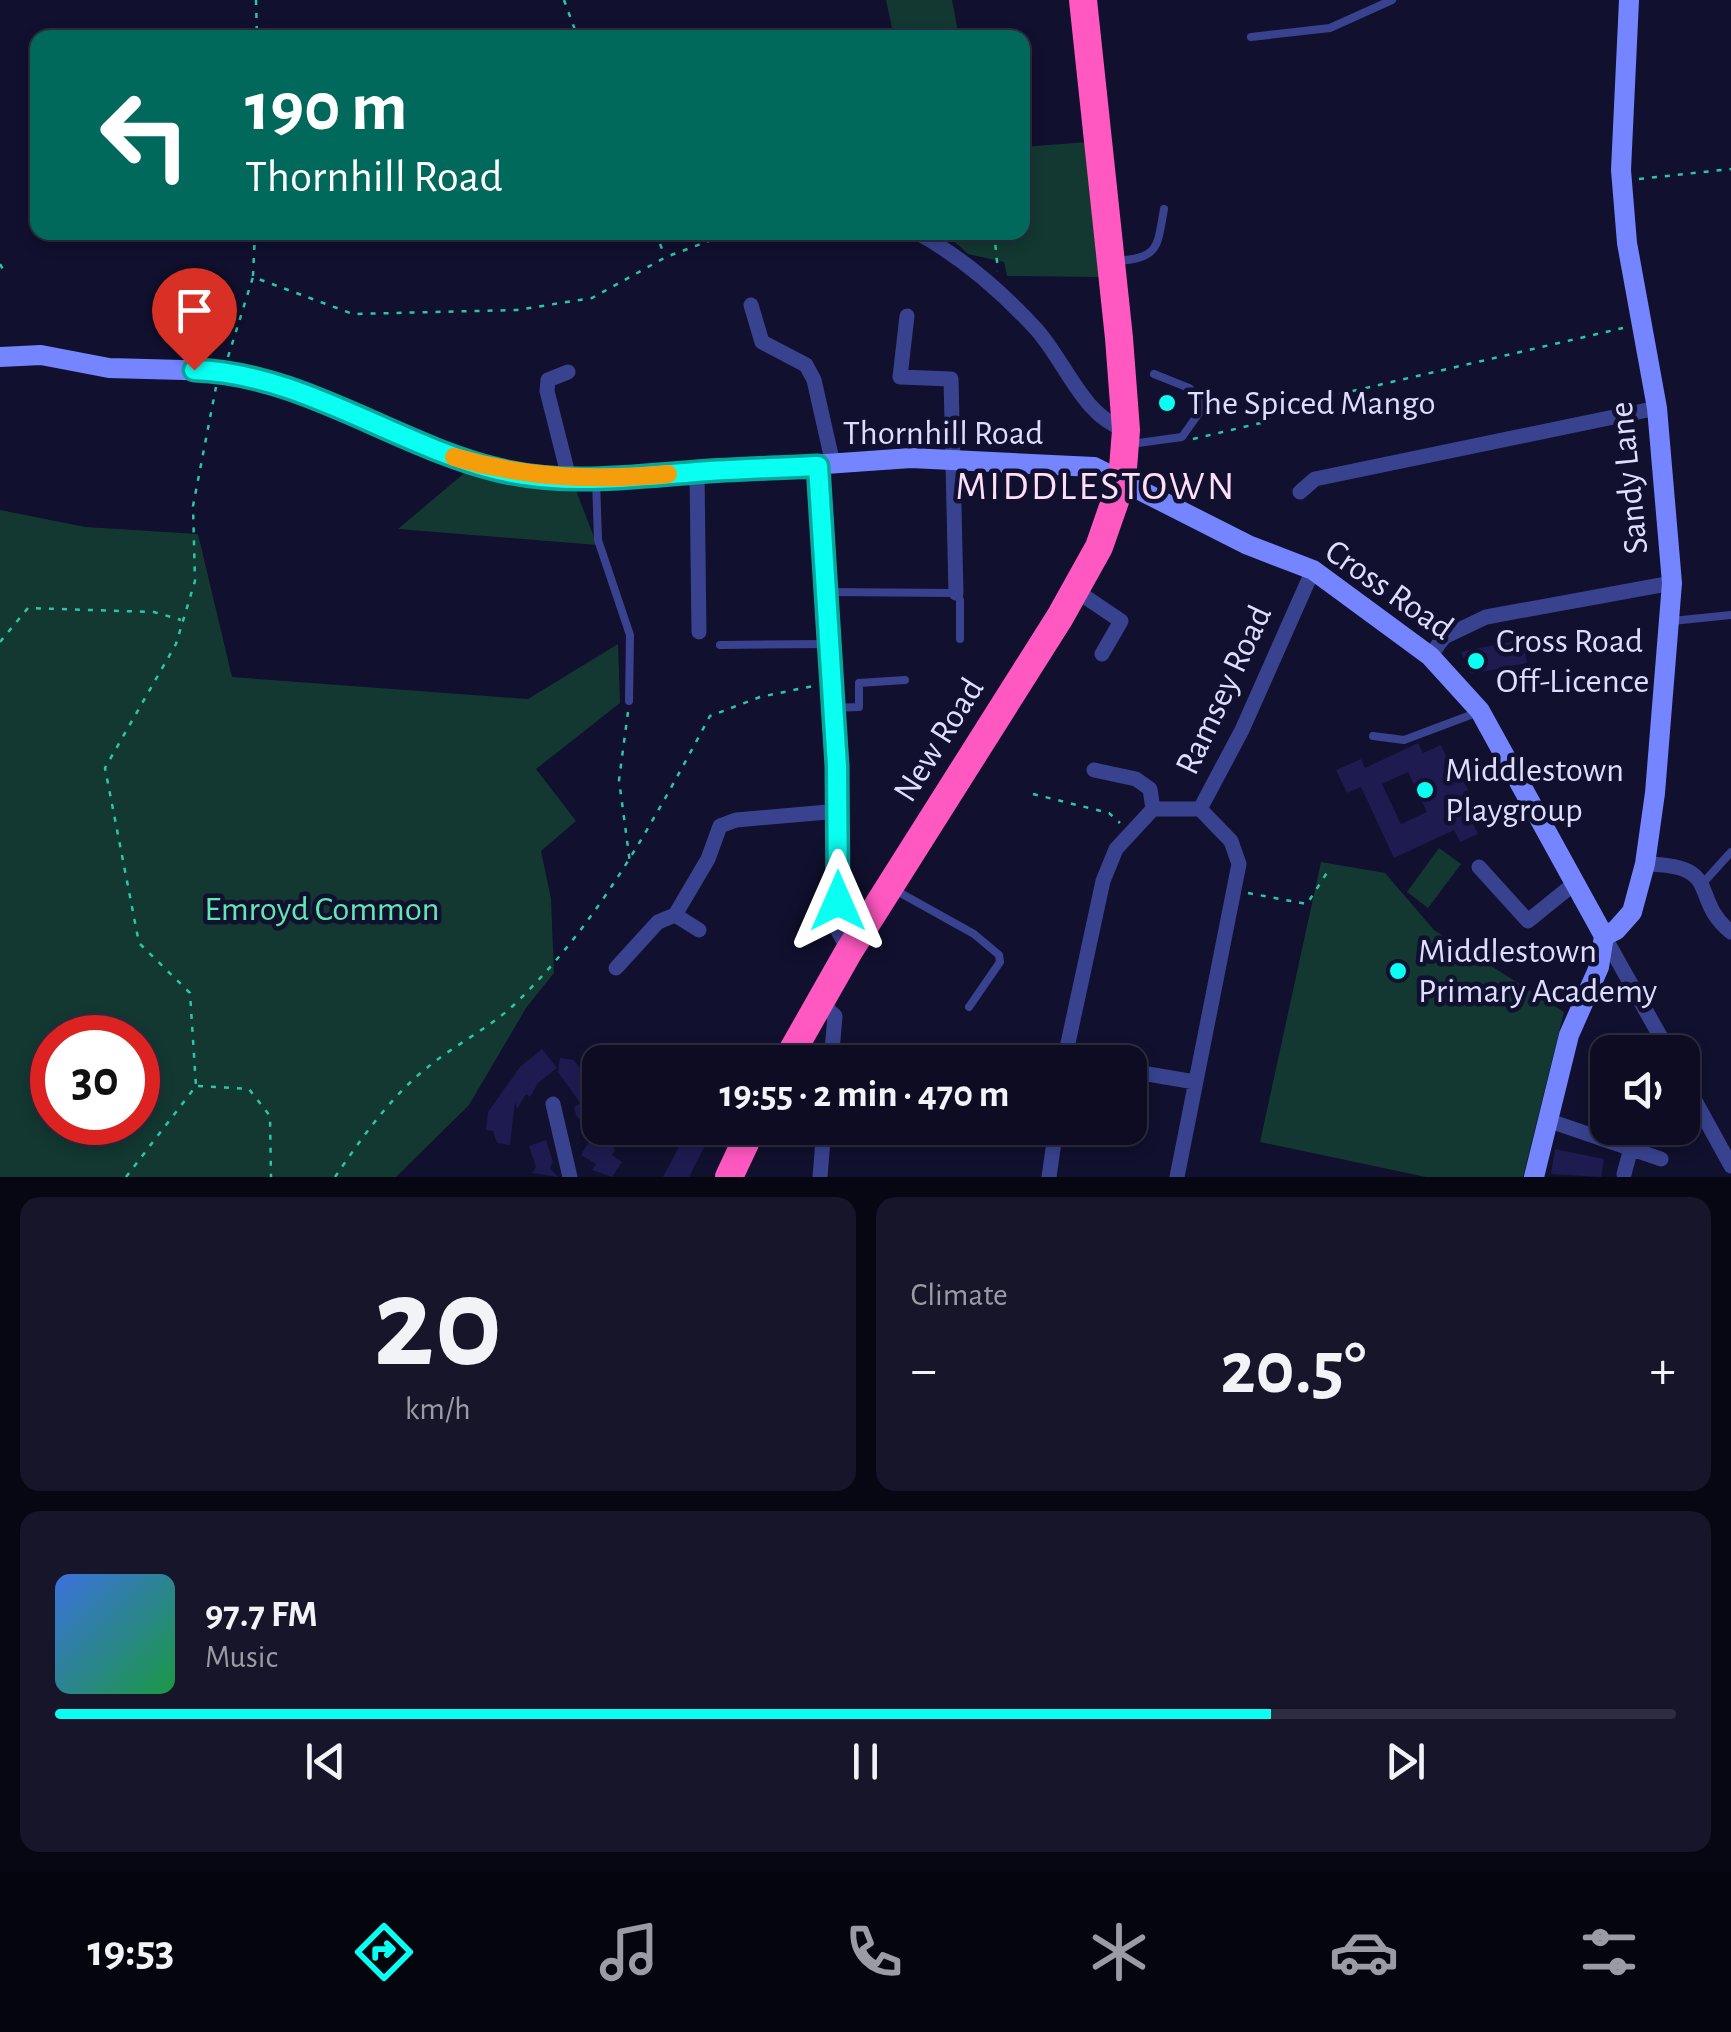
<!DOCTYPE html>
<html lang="en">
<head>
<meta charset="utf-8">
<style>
  :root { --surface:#0d0c22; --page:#16152a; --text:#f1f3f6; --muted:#9a9ba5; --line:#2d2c40; --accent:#09fff2 }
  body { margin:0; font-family:"Alegreya Sans",sans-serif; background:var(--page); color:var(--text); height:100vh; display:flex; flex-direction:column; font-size:38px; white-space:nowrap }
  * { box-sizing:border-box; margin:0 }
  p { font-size:32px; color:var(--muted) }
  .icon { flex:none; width:55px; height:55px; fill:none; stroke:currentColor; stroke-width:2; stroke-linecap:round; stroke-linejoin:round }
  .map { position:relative; height:1177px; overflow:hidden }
  .side { display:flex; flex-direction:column; gap:20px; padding:20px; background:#070713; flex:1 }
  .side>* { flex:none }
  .hud { position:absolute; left:30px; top:30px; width:1000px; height:210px; border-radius:20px; box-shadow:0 5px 15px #0003,0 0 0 2px var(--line); background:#00695c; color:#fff; overflow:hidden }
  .tools { position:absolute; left:1590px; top:1035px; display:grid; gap:20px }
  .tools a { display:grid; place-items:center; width:110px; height:110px; border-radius:20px; background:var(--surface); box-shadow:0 5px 15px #0003,0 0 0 2px var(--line); font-size:50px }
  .speed { position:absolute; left:30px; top:1015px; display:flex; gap:20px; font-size:50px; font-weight:700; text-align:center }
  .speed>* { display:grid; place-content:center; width:130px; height:130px; border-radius:50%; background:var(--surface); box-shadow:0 5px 15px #0003,0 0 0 2px var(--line); line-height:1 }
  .speed .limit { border:15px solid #d22; background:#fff; color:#111 }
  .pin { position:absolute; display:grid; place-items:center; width:85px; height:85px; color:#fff; margin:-102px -42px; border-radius:50% 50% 50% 0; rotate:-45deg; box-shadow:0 0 10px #0007 }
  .pin .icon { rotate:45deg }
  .me { position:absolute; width:110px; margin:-55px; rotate:0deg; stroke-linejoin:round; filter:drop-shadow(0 0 8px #0008) }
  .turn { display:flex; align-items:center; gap:35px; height:210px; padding:0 50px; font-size:45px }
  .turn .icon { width:130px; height:130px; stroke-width:2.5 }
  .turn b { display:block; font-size:70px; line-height:85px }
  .big { font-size:75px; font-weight:700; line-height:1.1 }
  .side .tile { flex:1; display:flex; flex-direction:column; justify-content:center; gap:15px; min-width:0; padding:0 35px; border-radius:20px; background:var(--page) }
  .side .dial { align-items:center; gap:0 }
  .dial b { font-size:130px; line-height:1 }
  .song { display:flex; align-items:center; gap:30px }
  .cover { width:120px; height:120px; border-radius:15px; background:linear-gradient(135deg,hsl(220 70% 55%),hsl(140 70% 35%)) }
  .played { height:10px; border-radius:5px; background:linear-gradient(90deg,var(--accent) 75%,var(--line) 75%) }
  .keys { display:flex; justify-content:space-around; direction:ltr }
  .heat { display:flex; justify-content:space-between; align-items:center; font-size:55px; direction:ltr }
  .side .tiles { flex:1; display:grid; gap:20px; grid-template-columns:1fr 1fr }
  .tile:last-child { grid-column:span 2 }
  .trip { position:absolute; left:582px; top:1045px; width:565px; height:100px; border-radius:20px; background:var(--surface); box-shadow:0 5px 15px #0003,0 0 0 2px var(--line); font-weight:700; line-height:100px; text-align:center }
  .menu { display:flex; height:160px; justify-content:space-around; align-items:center; background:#05050e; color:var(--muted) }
  .menu .icon { width:70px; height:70px }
  .menu .on { color:var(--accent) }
  .menu b { font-size:45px; color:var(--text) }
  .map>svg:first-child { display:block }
  .green { fill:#133831; fill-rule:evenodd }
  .building { fill:#1e1b50; fill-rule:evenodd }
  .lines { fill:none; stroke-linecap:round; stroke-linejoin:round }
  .path { stroke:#29c7a5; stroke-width:2.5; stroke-dasharray:5 8; stroke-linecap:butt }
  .lane { stroke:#39428f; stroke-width:8 }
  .street { stroke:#39428f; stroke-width:15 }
  .secondary { stroke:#7485ff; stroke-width:20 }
  .highway { stroke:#ff58c1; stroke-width:28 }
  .route-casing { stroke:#06a69d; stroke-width:25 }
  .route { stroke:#09fff2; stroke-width:18 }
  .slow { stroke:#f59e0b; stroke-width:18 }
  .poi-dot { fill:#09fff2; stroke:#11102e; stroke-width:4 }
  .labels { text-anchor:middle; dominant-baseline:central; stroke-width:9; stroke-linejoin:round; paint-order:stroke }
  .poi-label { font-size:35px; fill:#dddeff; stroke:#11102e; text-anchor:start }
  .street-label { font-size:35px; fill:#dddeff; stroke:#11102e }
  .park-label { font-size:35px; fill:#60e8b1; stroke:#11102e }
  .quarter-label { font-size:40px; letter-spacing:2.5px; fill:#ffdff8; stroke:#11102e }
</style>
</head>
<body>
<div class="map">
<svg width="1731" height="1177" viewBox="0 0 1731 1177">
  <rect width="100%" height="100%" fill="#11102e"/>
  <path class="green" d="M 886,0 L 952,0 L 959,37 L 894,37 Z
    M 1088,142 L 1101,277 L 1007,276 L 1004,262 L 968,254 L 945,233 L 1022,232 L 1023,147 Z
    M 468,470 L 574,485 L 597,545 L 398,529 Z
    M 0,510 L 85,527 L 198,534 L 232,677 L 528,699 L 618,644 L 620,703 L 536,769 L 576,821 L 541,851 L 551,899 L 554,973 L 526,1008 L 469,1105 L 396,1177 L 0,1177 ZM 52,1038 L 138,1038 L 138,1122 L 52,1122 Z
    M 1439,848 L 1461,864 L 1428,908 L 1407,892 Z
    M 1321,862 L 1385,873 L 1434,930 L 1564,1012 L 1523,1177 L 1426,1177 L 1260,1142 Z"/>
  <path class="building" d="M 1523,639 L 1527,663 L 1502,668 L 1471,674 L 1461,652 Z
    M 1418,743 L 1423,753 L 1441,745 L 1448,760 L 1454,758 L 1468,790 L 1463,792 L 1472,810 L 1467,812 L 1478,834 L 1460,842 L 1454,830 L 1394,858 L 1361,787 L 1347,793 L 1336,770 L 1361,759 L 1365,768 ZM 1408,772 L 1427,812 L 1401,824 L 1382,784 Z
    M 542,1049 L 557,1068 L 538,1083 L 530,1097 L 526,1094 L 517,1109 L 515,1102 L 510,1145 L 497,1143 L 493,1131 L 486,1130 L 488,1112 L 520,1067 Z
    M 560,1058 L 574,1060 L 582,1071 L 594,1062 L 595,1085 L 590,1089 L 600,1102 L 600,1128 L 627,1128 L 610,1141 L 615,1150 L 612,1155 L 622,1162 L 612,1177 L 592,1170 L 596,1164 L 581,1155 L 592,1136 L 576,1115 L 574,1107 L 580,1103 L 558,1072 Z
    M 689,1128 L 714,1128 L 689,1177 L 663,1177 Z
    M 546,1140 L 553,1162 L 550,1168 L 558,1177 L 532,1173 L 536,1167 L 529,1146 Z
    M 1555,1149 L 1604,1159 L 1601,1177 L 1551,1174 Z"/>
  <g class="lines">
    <path class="path" d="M 256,0 L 257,38
      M 564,0 L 578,38
      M 953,36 L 953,38
      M 1639,179 L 1731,169
      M 655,232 L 665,256
      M 994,232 L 998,271
      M 0,264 L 5,273
      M 253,276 L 255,232
      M 228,357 L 253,277 L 353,314 L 517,310 L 592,298 L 666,257 L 733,232
      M 1193,439 L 1265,422 L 1280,408 L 1623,328
      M 0,642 L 28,608 L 154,612 L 181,620
      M 628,712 L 619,780 L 630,863
      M 1033,794 L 1109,813 L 1120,823
      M 1248,893 L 1307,904 L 1328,871
      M 198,1086 L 249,1089 L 270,1116 L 271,1177
      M 685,1128 L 721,1145
      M 126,1177 L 196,1086 L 190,993 L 139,943 L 105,768 L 176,644 L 195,581 L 193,506 L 216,387
      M 335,1177 C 361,1139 391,1096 428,1067 C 457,1043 494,1026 520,999 C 603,917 655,818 710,716 L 760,697 L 818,685"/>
    <path class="lane" d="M 1251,37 L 1330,28 L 1392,0
      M 1116,261 C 1160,258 1157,247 1164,209
      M 1131,444 L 1182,437 L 1199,413 L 1201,399 L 1189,388 L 1154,374
      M 596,479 L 598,540 L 630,635 L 629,701
      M 827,592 L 956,593 L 960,600 L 960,639
      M 1672,621 L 1731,615
      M 720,645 L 826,644
      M 832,708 L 859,707 L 859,683 L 905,680
      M 1373,736 L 1404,740 L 1476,713
      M 1703,883 L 1731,852
      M 895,890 L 974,934 L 999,955 L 1000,962 L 969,1007
      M 921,1128 L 946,1130"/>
    <path class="street" d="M 916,232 C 960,256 1002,292 1036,329 C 1066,362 1082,416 1126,430
      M 751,305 L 762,342 L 806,365 L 814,380 L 833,464
      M 907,316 L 900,377 L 951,379 L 956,593
      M 568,372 L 548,380 L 547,391 L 569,478
      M 818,466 L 837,766 L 838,931 L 849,951
      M 697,471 L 699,632
      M 1300,492 L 1315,479 L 1657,408
      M 1075,590 L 1121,621 L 1102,654
      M 1430,656 L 1444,637 L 1486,617 L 1672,583
      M 1094,770 L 1136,779 L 1150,789 L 1153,809
      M 1645,864 C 1725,865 1688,898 1731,932
      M 1479,867 L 1528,921 L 1575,883
      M 675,915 L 699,930
      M 1604,936 L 1669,1052
      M 616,968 L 658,922 L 675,915 L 708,859 L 720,826 L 736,820 L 839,811
      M 819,1001 L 835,1016 L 831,1062
      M 1091,1062 L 1065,1057 L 1103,881 L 1116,849 L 1153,809 L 1200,809
      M 1130,1071 L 1195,1082
      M 1682,1077 L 1731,1166
      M 553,1104 L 570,1177
      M 1547,1120 L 1661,1159
      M 1624,1174 L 1631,1148
      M 820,1177 L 824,1128
      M 1049,1177 L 1056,1128
      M 1177,1177 L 1239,864 L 1231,841 L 1200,809 L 1242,730 L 1313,570"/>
    <path class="secondary" d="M 0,357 L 41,355 L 109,368 L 220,371 L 300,393 L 452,457 L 500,471 L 553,478 L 613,479 L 911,458 L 1094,467 L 1248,545 L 1313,570 L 1430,656 L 1480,711 L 1604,936 L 1599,967 L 1569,1035 L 1534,1177
      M 1604,936 L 1616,930 L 1632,912 L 1645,864 L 1655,793 L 1672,583 L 1657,408 L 1627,243 L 1621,170 L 1629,0"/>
    <path class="highway" d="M 786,1062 L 849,951 L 1060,617 L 1099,547 L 1122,481 L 1126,430 L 1119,338 L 1083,0
      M 729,1177 L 752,1128"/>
  </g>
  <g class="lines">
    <g class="route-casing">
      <path id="route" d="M 194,370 C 302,373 395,445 498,470 C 563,486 630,477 696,472 C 737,469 777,468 818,466 L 837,766 L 838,901"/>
    </g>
    <use href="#route" class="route"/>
    <path class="slow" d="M 454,457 C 526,478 593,481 668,474"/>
  </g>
  <g class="poi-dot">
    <circle cx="1167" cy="403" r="10"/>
    <circle cx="1476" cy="661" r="10"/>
    <circle cx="1425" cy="790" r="10"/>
    <circle cx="1398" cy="971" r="10"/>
  </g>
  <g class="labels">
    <g class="poi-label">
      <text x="1187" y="403">The Spiced Mango</text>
      <text x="1496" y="641">Cross Road<tspan x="1496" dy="40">Off-Licence</tspan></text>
      <text x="1445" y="770">Middlestown<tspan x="1445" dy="40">Playgroup</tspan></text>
      <text x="1418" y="951">Middlestown<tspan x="1418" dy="40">Primary Academy</tspan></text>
    </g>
    <g class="street-label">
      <text x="943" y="433">Thornhill Road</text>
      <text transform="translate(1629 478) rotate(-96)">Sandy Lane</text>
      <text transform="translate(1389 590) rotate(35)">Cross Road</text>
      <text transform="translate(1224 690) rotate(-65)">Ramsey Road</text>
      <text transform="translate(939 740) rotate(-58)">New Road</text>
    </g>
    <g class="park-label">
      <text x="322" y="909">Emroyd Common</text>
    </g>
    <g class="quarter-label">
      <text x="1096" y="487">MIDDLESTOWN</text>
    </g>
  </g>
</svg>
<div class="tools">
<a><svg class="icon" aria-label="sound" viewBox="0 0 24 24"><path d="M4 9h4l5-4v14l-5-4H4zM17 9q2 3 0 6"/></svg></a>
</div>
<div class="speed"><div class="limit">30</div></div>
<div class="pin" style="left:194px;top:370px;background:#d93025"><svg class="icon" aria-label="arrive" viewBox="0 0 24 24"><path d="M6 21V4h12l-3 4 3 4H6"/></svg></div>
<svg class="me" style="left:838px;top:901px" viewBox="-20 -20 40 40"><path d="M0-17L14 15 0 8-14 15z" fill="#09fff2" stroke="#fff" stroke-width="4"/></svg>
<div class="trip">19:55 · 2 min · 470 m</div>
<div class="hud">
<div class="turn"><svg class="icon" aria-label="left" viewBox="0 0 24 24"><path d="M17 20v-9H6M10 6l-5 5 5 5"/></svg><div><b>190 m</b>Thornhill Road</div></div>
</div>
</div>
<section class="side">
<div class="tiles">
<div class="tile dial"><b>20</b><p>km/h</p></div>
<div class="tile"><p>Climate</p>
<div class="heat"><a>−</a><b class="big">20.5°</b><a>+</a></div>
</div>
<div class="tile">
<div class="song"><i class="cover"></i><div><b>97.7 FM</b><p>Music</p></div></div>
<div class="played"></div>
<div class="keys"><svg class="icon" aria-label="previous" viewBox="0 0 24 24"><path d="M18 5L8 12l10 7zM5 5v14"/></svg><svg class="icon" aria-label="pause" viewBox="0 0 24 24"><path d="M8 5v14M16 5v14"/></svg><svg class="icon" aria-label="next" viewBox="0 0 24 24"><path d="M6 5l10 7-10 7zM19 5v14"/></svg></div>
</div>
</div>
</section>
<nav class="menu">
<b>19:53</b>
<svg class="icon on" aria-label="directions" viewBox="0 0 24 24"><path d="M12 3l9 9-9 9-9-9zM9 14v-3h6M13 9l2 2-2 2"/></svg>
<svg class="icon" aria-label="music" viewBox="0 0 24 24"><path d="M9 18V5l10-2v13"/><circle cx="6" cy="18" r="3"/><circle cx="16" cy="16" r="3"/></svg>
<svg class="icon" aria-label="phone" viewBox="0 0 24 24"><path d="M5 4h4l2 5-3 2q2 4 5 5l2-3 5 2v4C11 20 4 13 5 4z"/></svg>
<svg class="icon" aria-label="climate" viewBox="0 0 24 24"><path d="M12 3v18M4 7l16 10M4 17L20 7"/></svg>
<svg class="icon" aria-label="car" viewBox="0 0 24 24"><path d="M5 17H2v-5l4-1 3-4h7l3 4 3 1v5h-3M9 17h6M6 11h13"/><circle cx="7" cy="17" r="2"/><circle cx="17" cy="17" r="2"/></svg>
<svg class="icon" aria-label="filters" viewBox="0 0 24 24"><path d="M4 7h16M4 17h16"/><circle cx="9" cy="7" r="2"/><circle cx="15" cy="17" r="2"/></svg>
</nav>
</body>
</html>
